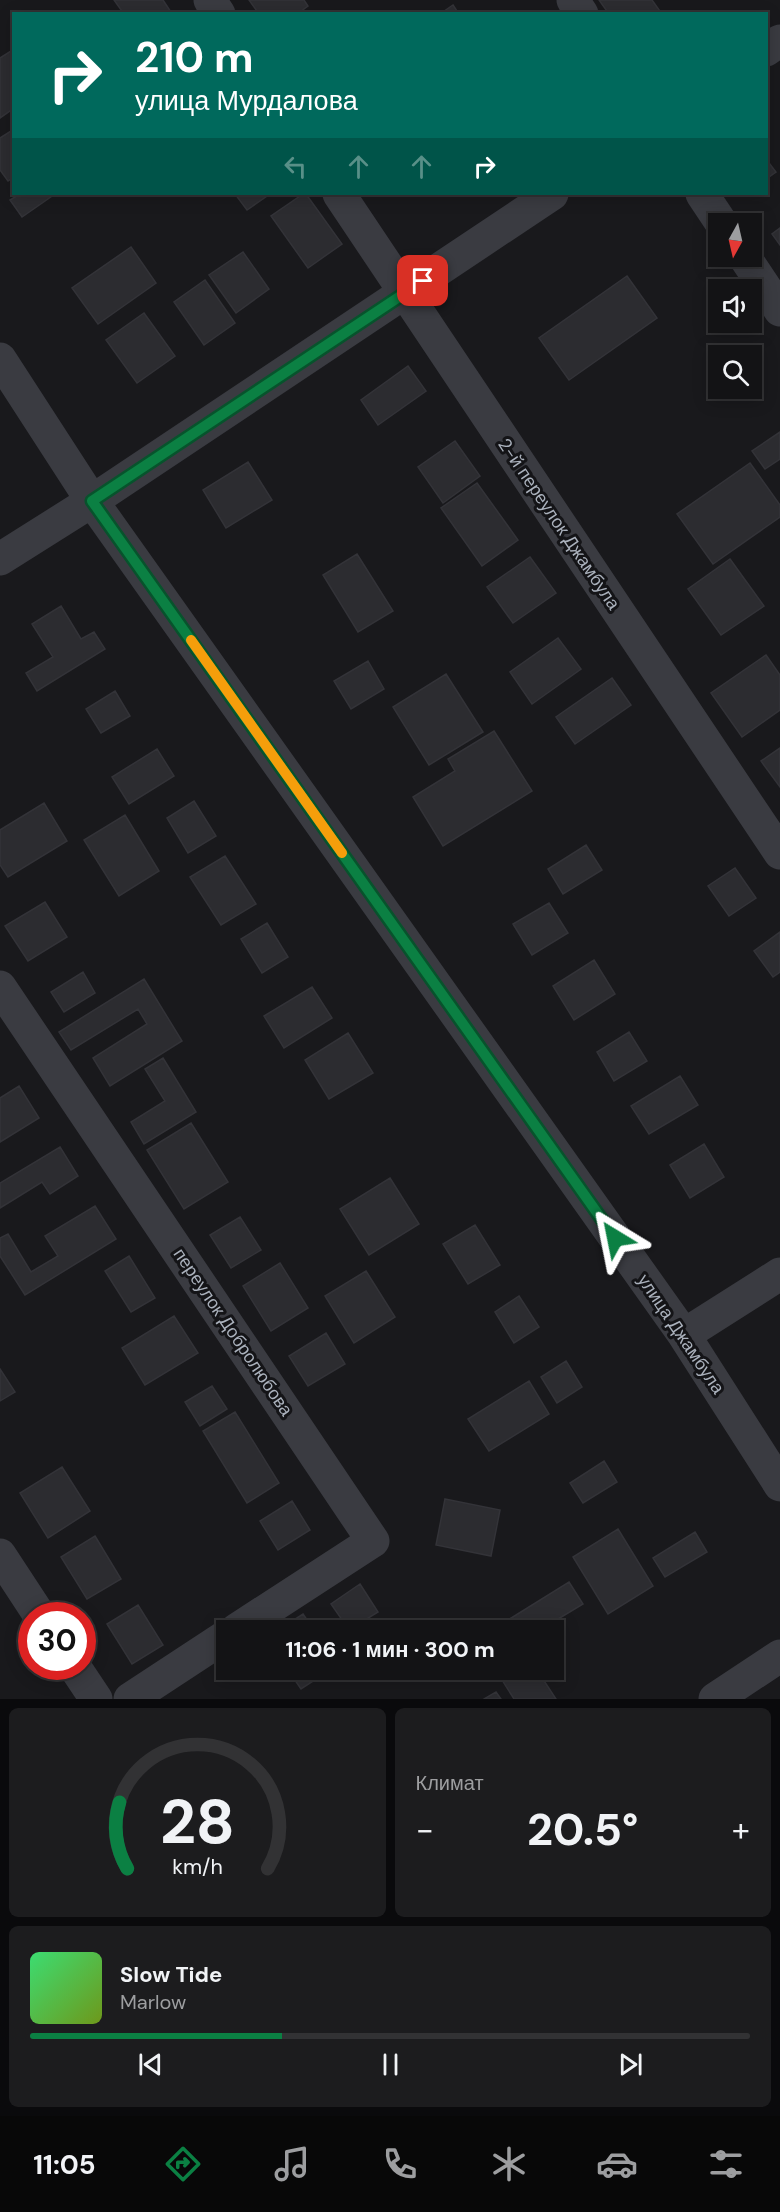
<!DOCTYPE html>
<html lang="ru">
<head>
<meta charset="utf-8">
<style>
  :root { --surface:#131315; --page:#1c1c1e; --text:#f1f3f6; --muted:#9d9ea0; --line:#323234; --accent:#0b8043 }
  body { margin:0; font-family:"DM Sans",sans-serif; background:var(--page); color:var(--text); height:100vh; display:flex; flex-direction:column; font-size:22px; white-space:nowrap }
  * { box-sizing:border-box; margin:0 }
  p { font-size:20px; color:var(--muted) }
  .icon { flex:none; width:33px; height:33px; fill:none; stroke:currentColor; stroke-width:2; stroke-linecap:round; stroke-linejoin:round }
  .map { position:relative; height:1699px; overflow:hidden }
  .drawer { display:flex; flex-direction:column; gap:9px; padding:9px; background:#0a0a0c; flex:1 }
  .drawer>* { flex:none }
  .banner { position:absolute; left:12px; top:12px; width:756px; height:183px; border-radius:0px; box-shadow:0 3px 15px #0003,0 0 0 2px var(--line); background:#00695c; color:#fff; overflow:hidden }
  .needle { width:39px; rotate:188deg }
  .controls { position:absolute; left:708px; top:213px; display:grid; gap:12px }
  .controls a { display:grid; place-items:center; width:54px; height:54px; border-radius:0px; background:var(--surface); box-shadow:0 3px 15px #0003,0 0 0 2px var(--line); font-size:30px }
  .speed { position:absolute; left:18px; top:1602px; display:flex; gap:12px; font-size:30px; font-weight:700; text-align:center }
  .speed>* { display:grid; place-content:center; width:78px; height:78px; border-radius:50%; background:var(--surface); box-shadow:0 3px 15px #0003,0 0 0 2px var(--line); line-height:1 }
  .speed .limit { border:9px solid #d22; background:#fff; color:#111 }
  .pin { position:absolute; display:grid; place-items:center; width:51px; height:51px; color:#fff; margin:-26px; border-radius:12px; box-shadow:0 3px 9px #0006 }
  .me { position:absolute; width:66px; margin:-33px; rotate:325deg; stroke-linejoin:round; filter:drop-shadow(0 0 4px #0008) }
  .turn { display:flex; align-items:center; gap:21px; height:126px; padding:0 24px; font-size:27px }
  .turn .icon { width:78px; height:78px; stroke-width:2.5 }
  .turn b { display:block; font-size:42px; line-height:51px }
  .lanes { display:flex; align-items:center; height:57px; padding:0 24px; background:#0003; justify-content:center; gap:30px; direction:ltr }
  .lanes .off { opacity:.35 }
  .big { font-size:45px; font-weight:700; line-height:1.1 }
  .drawer .widget { flex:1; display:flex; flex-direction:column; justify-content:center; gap:9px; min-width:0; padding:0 21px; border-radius:9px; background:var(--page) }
  .drawer .dial { align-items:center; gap:0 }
  .dial svg { height:156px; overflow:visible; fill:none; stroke:var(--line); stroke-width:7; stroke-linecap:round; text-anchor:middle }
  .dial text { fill:var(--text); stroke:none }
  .song { display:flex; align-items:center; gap:18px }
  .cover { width:72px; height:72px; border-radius:9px; background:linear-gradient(135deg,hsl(140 70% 55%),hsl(80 70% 35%)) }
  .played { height:6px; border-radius:3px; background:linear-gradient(90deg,var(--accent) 35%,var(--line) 35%) }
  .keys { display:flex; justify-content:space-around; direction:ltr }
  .heat { display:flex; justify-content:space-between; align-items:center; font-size:33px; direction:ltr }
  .drawer .tiles { flex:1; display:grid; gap:9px; grid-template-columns:1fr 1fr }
  .widget:last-child { grid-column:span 2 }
  .trip { position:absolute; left:216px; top:1620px; width:348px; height:60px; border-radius:0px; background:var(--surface); box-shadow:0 3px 15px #0003,0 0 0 2px var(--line); font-weight:700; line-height:60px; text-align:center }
  .dock { display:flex; height:96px; justify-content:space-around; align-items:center; background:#080808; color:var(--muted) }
  .dock .icon { width:42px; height:42px }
  .dock .on { color:var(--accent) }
  .dock b { font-size:27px; color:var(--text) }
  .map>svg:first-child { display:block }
  .building { fill:#2c2c30; stroke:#333338; stroke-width:1.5 }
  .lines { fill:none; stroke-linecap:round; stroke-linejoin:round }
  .minor { stroke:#3a3b41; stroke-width:33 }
  .route-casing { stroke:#07532c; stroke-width:15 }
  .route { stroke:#0b8043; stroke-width:10 }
  .slow { stroke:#f59e0b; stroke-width:10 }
  .labels { text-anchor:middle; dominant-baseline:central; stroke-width:6; stroke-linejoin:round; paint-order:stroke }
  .street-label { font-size:18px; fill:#aab1bc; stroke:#141417 }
</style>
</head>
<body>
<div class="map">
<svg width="780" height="1699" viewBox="0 0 780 1699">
  <rect width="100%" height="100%" fill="#19191c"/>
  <path class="building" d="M 114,0 L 163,0 L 171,12 L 168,14 L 124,14 Z
    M 249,0 L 304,0 L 308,6 L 297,14 L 259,14 Z
    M 599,0 L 652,0 L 662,14 L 609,14 Z
    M 453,5 L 459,14 L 440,14 Z
    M 14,49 L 14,108 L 0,118 L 0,58 Z
    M 14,129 L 14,177 L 8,181 L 0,170 L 0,138 Z
    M 766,159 L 776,172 L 766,179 Z
    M 20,194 L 55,194 L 22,217 L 10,200 Z
    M 235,194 L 270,194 L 247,210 Z
    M 303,194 L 306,194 L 342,244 L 308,268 L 271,216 Z
    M 780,228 L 780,245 L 772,234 Z
    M 131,247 L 156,283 L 98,324 L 72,288 Z
    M 243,252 L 269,289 L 236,313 L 209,275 Z
    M 627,276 L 657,318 L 569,380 L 539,338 Z
    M 205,280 L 235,323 L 204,345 L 174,302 Z
    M 144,313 L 175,356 L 137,383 L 106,340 Z
    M 408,366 L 426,391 L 378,425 L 361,400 Z
    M 780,432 L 780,459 L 765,469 L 752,451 Z
    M 455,441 L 480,476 L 443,503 L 418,467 Z
    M 248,462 L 272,500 L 226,528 L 203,490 Z
    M 750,463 L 780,505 L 780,517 L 713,564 L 677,514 Z
    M 477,483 L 518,540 L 482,566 L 441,508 Z
    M 357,554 L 393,611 L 358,632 L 323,575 Z
    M 530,557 L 556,593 L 513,623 L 487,587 Z
    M 730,559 L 764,606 L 721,635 L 688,589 Z
    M 61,606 L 81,639 L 94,632 L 105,649 L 37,691 L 26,673 L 53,657 L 32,624 Z
    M 558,638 L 581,669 L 532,704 L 510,672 Z
    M 766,655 L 780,675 L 780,710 L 742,737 L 711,693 Z
    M 368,661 L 384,689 L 351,709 L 334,681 Z
    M 446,674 L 483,732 L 429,765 L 393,707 Z
    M 612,678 L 631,705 L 575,744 L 556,717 Z
    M 115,691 L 130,716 L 101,733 L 86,709 Z
    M 494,731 L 532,791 L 443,846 L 413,797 L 455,771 L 448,759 Z
    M 780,748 L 780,787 L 761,761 Z
    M 157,749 L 174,776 L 129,804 L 112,777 Z
    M 194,801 L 216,836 L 188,853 L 167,818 Z
    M 44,803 L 67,841 L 8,877 L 0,865 L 0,830 Z
    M 125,815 L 159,871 L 119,896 L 84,840 Z
    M 586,845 L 602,870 L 563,894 L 548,869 Z
    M 225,856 L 256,904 L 221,925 L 190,877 Z
    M 735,868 L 756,898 L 729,916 L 708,886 Z
    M 45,902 L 67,937 L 28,961 L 5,926 Z
    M 549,903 L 568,933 L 532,955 L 513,924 Z
    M 267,923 L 288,957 L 262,973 L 241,939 Z
    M 780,932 L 780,972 L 773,977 L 754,951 Z
    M 594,960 L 615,994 L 574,1020 L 553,986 Z
    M 83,972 L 95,993 L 64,1012 L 51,992 Z
    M 144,979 L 182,1041 L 110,1086 L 93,1058 L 147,1024 L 138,1009 L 71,1050 L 59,1032 Z
    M 312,987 L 332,1018 L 284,1048 L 264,1016 Z
    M 629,1032 L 647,1061 L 614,1081 L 597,1052 Z
    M 348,1033 L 373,1073 L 329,1099 L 305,1060 Z
    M 163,1058 L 196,1112 L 144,1144 L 131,1122 L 165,1101 L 145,1069 Z
    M 680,1076 L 698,1105 L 649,1134 L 631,1106 Z
    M 19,1086 L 39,1118 L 0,1142 L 0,1098 Z
    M 191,1123 L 228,1182 L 184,1209 L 147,1150 Z
    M 704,1144 L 724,1177 L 690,1198 L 670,1165 Z
    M 60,1147 L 78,1176 L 50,1194 L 42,1182 L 0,1208 L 0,1183 Z
    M 390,1178 L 419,1224 L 369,1255 L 340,1209 Z
    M 95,1206 L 116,1239 L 25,1295 L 0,1256 L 0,1238 L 8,1234 L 31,1272 L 58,1256 L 45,1236 Z
    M 240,1217 L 261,1250 L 231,1268 L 210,1235 Z
    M 475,1225 L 500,1265 L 468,1284 L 443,1244 Z
    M 129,1256 L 155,1298 L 131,1312 L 105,1271 Z
    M 280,1263 L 308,1308 L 271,1331 L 243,1286 Z
    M 366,1271 L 395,1317 L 354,1343 L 325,1296 Z
    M 519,1296 L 539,1327 L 514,1343 L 495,1312 Z
    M 174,1316 L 198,1353 L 145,1385 L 122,1348 Z
    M 326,1333 L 345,1364 L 308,1386 L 289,1356 Z
    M 566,1361 L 582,1387 L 557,1403 L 541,1377 Z
    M 0,1369 L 15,1392 L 0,1401 Z
    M 529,1381 L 549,1414 L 489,1451 L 468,1419 Z
    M 212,1386 L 227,1409 L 200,1426 L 185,1402 Z
    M 235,1412 L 279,1483 L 247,1503 L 203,1431 Z
    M 604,1461 L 617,1482 L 583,1503 L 570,1483 Z
    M 62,1467 L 90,1511 L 48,1538 L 20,1493 Z
    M 445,1499 L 500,1510 L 491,1556 L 436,1545 Z
    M 292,1501 L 310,1530 L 278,1550 L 260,1521 Z
    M 618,1529 L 653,1586 L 608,1614 L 573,1557 Z
    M 695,1532 L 707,1552 L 665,1577 L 653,1558 Z
    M 95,1536 L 121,1579 L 87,1599 L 61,1557 Z
    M 569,1582 L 583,1604 L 540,1630 L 515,1630 L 508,1620 Z
    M 360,1584 L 378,1612 L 349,1630 L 331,1604 Z
    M 138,1605 L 163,1645 L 132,1664 L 107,1624 Z
    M 303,1614 L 314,1630 L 278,1630 Z
    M 288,1670 L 330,1670 L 301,1689 Z
    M 501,1670 L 537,1670 L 556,1699 L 514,1699 L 497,1672 Z
    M 496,1692 L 501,1699 L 484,1699 Z"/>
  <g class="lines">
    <path class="minor" d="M 210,0 L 219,14
      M 573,0 L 582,14
      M 766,50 L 780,41
      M 339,194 L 780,853
      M 702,194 L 722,224
      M 744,256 L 780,310
      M 0,359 L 92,501 L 684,1335 L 780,1485
      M 0,559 L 92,501 L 552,194
      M 0,987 L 373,1541 L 236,1630
      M 684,1335 L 780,1274
      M 0,1555 L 40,1616
      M 74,1666 L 96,1699
      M 130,1699 L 226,1636
      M 715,1699 L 780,1656"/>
  </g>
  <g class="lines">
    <g class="route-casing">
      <path id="route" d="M 423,281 L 92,501 L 615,1238"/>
    </g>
    <use href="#route" class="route"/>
    <path class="slow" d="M 191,640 L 342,853"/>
  </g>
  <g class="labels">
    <g class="street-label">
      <text transform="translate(559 524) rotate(56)">2-й переулок Джамбула</text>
      <text transform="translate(233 1332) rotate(56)">переулок Добролюбова</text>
      <text transform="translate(681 1334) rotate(56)">улица Джамбула</text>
    </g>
  </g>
</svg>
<div class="controls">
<a><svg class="needle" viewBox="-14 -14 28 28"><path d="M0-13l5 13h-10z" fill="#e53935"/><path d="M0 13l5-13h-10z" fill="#9d9ea0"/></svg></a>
<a><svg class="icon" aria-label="sound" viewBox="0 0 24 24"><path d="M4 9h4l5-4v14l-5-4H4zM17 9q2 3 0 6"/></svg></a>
<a><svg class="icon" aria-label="search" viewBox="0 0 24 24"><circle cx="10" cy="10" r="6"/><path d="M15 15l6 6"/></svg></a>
</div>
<div class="speed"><div class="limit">30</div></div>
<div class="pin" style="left:423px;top:281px;background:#d93025"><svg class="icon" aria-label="arrive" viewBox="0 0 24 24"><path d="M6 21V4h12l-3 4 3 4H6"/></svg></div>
<svg class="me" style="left:615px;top:1238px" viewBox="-20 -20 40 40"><path d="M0-17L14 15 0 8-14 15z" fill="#0b8043" stroke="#fff" stroke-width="4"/></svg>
<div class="trip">11:06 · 1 мин · 300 m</div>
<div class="banner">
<div class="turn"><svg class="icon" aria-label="right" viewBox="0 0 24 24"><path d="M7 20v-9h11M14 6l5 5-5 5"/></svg><div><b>210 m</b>улица Мурдалова</div></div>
<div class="lanes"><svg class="icon off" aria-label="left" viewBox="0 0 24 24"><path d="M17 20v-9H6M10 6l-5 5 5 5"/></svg><svg class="icon off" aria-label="ahead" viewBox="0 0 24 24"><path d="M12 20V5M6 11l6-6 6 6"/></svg><svg class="icon off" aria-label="ahead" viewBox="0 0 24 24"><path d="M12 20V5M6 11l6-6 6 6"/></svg><svg class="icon" aria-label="right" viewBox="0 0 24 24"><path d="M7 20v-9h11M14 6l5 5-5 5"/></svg></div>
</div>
</div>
<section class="drawer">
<div class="tiles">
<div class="widget dial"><svg viewBox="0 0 100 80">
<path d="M14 69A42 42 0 1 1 86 69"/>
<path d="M14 69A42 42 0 0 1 10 35" stroke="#0b8043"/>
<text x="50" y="56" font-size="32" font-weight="700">28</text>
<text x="50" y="72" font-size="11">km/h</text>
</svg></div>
<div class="widget"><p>Климат</p>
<div class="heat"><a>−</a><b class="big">20.5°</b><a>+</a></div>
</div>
<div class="widget">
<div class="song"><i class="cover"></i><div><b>Slow Tide</b><p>Marlow</p></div></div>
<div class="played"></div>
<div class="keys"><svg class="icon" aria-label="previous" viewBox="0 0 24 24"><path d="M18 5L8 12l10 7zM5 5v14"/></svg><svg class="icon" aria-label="pause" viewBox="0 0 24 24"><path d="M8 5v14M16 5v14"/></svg><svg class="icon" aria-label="next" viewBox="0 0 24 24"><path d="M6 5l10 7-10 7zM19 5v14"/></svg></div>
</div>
</div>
</section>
<nav class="dock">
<b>11:05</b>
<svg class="icon on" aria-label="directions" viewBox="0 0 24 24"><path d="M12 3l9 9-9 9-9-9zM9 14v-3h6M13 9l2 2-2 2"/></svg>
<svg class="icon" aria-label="music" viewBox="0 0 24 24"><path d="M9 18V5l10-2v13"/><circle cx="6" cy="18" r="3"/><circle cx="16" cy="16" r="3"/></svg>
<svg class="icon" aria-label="phone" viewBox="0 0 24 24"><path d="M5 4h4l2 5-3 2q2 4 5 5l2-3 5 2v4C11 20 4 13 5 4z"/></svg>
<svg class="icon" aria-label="climate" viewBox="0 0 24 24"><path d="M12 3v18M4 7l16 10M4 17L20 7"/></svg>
<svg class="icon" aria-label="car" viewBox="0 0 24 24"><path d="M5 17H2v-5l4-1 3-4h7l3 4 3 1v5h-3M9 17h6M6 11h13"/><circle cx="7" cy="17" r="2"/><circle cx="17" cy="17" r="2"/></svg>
<svg class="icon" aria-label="filters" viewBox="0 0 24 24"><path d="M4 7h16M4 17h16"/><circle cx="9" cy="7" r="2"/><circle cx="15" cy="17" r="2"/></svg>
</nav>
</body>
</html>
